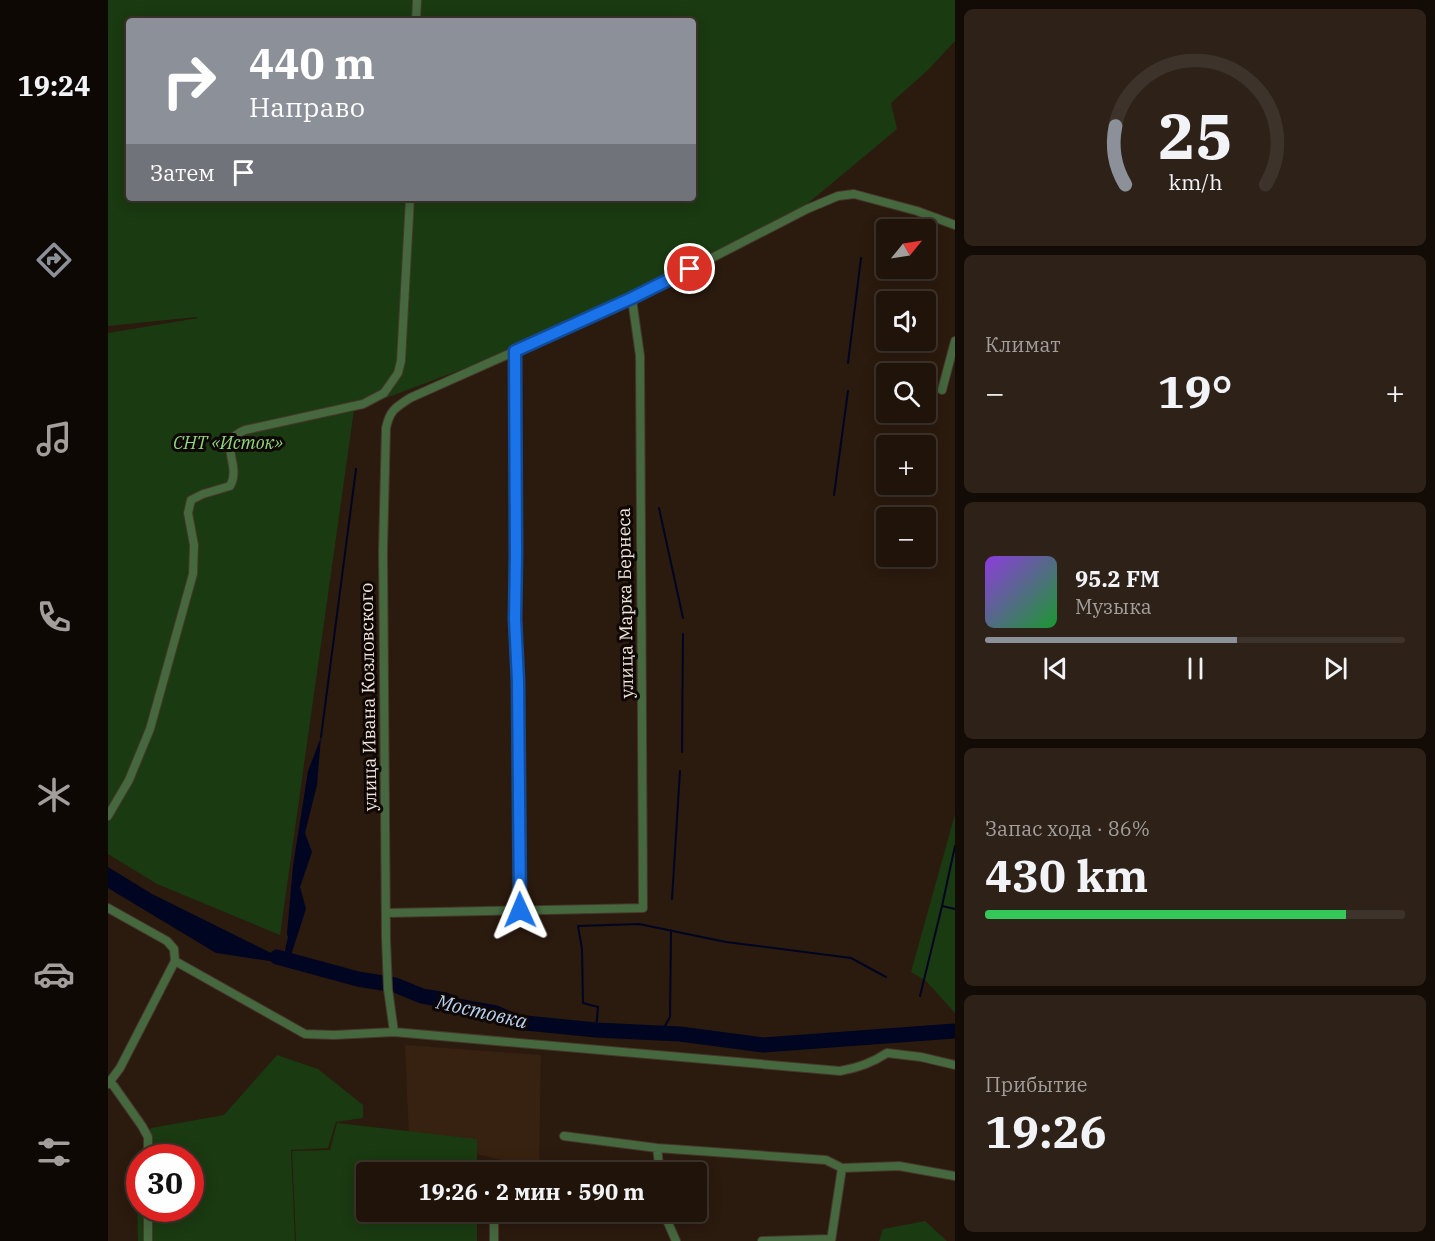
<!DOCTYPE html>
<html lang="ru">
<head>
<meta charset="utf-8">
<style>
  :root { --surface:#20140a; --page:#2d2118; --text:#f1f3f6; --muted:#a29e9c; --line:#3d332b; --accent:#8c9099 }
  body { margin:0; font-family:"IBM Plex Serif",serif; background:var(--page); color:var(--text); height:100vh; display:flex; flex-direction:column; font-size:22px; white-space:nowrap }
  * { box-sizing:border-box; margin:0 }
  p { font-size:20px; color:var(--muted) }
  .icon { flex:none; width:33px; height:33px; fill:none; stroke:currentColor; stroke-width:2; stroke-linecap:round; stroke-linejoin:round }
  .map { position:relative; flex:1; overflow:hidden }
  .sheet { display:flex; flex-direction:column; gap:9px; padding:9px; background:#120b06; width:480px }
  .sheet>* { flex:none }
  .banner { position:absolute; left:18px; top:18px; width:570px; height:183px; border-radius:6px; box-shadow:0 3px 15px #0003,0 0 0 2px var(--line); background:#8c9099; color:#fff; overflow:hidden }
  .needle { width:39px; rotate:60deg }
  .tools { position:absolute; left:768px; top:219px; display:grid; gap:12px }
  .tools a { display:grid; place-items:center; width:60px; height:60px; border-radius:6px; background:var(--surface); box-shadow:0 3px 15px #0003,0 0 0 2px var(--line); font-size:30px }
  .speed { position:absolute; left:18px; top:1144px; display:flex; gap:12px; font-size:30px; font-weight:700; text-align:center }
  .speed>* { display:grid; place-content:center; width:78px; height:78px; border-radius:50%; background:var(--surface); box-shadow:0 3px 15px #0003,0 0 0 2px var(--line); line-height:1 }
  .speed .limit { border:9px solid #d22; background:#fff; color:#111 }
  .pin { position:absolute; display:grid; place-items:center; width:51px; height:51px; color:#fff; margin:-26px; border:3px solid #fff; border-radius:50%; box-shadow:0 2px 6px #0007 }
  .me { position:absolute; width:66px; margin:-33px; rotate:359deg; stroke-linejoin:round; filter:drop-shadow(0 0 4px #0008) }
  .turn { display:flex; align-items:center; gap:21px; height:126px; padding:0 24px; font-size:27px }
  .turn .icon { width:78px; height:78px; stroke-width:2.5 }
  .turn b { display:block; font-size:42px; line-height:51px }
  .then { display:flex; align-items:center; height:57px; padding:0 24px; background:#0003; gap:12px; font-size:22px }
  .big { font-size:45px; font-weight:800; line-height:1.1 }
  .sheet .card { flex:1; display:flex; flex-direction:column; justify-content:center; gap:9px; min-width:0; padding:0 21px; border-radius:9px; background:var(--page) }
  .sheet .dial { align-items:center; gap:0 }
  .dial svg { height:156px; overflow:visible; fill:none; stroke:var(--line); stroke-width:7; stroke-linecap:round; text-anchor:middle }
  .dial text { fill:var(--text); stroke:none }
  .song { display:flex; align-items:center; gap:18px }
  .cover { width:72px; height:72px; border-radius:9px; background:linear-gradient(135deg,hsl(270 70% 55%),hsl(130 70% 35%)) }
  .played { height:6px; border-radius:3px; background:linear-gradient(90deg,var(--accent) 60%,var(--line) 60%) }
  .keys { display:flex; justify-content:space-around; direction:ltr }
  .heat { display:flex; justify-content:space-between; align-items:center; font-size:33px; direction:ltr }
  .charge { height:9px; border-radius:4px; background:linear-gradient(90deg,#34c759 86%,var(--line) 0) }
  .trip { position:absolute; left:248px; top:1162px; width:351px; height:60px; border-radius:6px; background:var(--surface); box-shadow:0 3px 15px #0003,0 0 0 2px var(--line); font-weight:800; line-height:60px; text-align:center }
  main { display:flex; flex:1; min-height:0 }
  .menu { display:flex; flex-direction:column; width:108px; justify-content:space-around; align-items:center; background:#0d0804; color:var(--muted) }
  .menu .icon { width:42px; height:42px }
  .menu .on { color:var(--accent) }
  .menu b { font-size:27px; color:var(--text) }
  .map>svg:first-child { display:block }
  .built { fill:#372111 }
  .green { fill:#1a3a11; fill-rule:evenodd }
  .water { fill:#000521 }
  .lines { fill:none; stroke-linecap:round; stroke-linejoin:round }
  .stream { stroke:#000521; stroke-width:2 }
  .river { stroke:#000521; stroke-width:15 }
  .minor-casing { stroke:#47362b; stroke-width:10 }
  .minor { stroke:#45683e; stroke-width:8 }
  .route-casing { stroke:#114b97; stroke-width:15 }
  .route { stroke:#1a73e8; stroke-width:10 }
  .labels { text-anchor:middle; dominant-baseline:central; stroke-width:6; stroke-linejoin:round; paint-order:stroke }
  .park-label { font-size:18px; font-style:italic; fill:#90d87e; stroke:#0e0703 }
  .street-label { font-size:18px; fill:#f0e4dc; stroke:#0e0703 }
  .water-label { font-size:20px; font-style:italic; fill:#b6d2f4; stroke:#0e0703 }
</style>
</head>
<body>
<main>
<nav class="menu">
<b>19:24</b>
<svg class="icon on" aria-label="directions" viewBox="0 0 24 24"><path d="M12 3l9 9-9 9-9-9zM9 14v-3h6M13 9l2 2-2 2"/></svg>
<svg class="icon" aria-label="music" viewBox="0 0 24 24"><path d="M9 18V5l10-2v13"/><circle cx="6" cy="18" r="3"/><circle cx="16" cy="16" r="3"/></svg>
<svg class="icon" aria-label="phone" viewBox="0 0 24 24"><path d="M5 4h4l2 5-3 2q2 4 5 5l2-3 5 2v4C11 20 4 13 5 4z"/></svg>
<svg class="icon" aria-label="climate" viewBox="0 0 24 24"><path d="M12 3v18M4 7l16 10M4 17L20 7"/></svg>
<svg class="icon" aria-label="car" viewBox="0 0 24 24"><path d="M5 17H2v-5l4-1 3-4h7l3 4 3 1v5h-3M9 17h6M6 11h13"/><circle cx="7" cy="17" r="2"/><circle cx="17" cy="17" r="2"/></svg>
<svg class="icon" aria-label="filters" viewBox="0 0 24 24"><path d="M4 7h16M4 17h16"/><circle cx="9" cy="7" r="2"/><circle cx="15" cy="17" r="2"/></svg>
</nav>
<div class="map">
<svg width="847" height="1241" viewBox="0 0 847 1241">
  <rect width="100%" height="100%" fill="#2b1a0e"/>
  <path class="built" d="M 297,1045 L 433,1055 L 431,1173 L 398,1173 L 394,1160 L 301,1138 Z"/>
  <path class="green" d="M 0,0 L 847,0 L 847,41 L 820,70 L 783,103 L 789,129 L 698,205 L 533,291 L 371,363 L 246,410 L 172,935 L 49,884 L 0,854 L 0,333 L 90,318 L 88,317 L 0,326 ZM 21,21 L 585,21 L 585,198 L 21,198 Z
    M 847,814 L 847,1013 L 818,981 L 803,972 Z
    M 169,1055 L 210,1069 L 255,1105 L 255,1118 L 228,1122 L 220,1148 L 183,1150 L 187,1241 L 30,1241 L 28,1163 L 43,1128 L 116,1115 ZM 32,1158 L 82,1158 L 82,1209 L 32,1209 Z
    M 229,1123 L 369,1139 L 369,1173 L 258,1173 L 258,1212 L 369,1212 L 369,1241 L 188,1241 L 184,1151 L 222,1150 Z
    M 817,1221 L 839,1241 L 771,1241 L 775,1229 Z"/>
  <path class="water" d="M 213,737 L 209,785 L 197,833 L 204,852 L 192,887 L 198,909 L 183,955 L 187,962 L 176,966 L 162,961 L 108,953 L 0,888 L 0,867 L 44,894 L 163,953 L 176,955 L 180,937 L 179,934 L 185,866 L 200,771 Z"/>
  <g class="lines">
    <path class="stream" d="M 740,363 L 753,258
      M 726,495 L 740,391
      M 551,508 L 575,618
      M 213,737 L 248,469
      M 574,752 L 575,634
      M 564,899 L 572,771
      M 834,906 L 847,846
      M 812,996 L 834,906 L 847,909
      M 488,1030 L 490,1007 L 475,1003 L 474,949 L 470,926 L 531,924 L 618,942 L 743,958 L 778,977
      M 553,1033 L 562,1017 L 563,930"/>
    <path class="river" d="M 169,957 L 250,979 L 287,985 L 314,996 L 337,1000 L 349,1006 L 388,1013 L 408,1022 L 488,1030 L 572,1034 L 655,1045 L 847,1031"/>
    <g class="minor-casing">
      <path id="minor" d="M 308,21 L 309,0
        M 407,351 L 408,554 L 407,619 L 410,681 L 412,910
        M 834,390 L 847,341
        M 0,816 L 21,780 L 42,729 L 85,574 L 86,545 L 80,513 L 83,500 L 95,494 L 122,486 C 135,464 106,442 137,430 L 255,404 L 276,393 L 290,373 L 293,361 L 302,198
        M 0,908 L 59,941 L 66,949 L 67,961
        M 279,913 L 535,908 L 532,356 L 524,299
        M 67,961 L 197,1034 L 226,1035 L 286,1032 L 732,1071 C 750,1068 764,1063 779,1053 L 813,1057 L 847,1065
        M 286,1032 L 280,989 L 278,939 L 275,551 L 278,428 C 282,410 287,408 302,398 L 524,299 L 699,209 L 730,196 L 746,194 L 809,211 L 847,225
        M 3,1082 L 34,1126 L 40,1137 L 40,1158
        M 0,1084 L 12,1068 L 67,961
        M 456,1136 L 549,1148 L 718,1160 L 734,1168 L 791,1166 L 847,1176
        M 549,1148 L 552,1173
        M 385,1169 L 385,1173
        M 386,1212 L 386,1241
        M 557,1212 L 558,1218 L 568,1241
        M 40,1241 L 40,1209
        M 654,1241 L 723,1239
        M 723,1241 L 734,1168"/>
    </g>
    <use href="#minor" class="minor"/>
  </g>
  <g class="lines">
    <g class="route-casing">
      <path id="route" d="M 412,910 L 410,681 L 407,619 L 408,554 L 407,351 L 524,298 L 582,269"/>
    </g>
    <use href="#route" class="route"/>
  </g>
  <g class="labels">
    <g class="park-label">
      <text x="120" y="442">СНТ «Исток»</text>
    </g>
    <g class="street-label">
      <text transform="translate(517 603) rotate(-91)">улица Марка Бернеса</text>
      <text transform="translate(260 697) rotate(-91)">улица Ивана Козловского</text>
    </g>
    <g class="water-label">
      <text transform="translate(374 1011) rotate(13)">Мостовка</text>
    </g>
  </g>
</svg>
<div class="tools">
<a><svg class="needle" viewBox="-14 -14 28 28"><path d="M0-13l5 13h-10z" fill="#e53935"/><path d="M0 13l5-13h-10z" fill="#a29e9c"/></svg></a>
<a><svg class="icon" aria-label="sound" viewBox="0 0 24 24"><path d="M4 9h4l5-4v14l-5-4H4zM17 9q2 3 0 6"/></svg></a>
<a><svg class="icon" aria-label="search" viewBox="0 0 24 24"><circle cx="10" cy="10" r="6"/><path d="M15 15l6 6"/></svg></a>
<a>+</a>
<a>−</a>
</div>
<div class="speed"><div class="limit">30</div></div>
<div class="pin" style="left:582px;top:269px;background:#d93025"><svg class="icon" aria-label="arrive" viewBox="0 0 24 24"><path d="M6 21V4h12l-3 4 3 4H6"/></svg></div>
<svg class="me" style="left:412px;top:910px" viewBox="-20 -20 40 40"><path d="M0-17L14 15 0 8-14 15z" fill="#1a73e8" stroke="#fff" stroke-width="4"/></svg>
<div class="trip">19:26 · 2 мин · 590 m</div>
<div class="banner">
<div class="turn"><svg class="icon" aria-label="right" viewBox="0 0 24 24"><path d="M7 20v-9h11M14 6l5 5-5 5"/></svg><div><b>440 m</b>Направо</div></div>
<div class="then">Затем<svg class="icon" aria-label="arrive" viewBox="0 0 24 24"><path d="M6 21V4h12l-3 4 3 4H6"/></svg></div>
</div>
</div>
<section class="sheet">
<div class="card dial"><svg viewBox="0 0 100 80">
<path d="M14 69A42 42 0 1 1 86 69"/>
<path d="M14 69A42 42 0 0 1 9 39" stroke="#8c9099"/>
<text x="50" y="56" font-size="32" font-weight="700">25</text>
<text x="50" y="72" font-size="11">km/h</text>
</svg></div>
<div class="card"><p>Климат</p>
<div class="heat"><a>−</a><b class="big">19°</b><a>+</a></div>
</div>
<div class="card">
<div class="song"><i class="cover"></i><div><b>95.2 FM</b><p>Музыка</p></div></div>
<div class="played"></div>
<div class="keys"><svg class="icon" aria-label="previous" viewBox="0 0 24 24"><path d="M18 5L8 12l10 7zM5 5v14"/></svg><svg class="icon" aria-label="pause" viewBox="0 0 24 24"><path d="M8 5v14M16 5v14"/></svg><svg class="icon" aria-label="next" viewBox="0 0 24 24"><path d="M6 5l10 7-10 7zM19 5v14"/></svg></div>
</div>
<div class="card"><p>Запас хода · 86%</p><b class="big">430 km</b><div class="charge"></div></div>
<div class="card"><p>Прибытие</p><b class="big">19:26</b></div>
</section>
</main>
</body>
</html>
